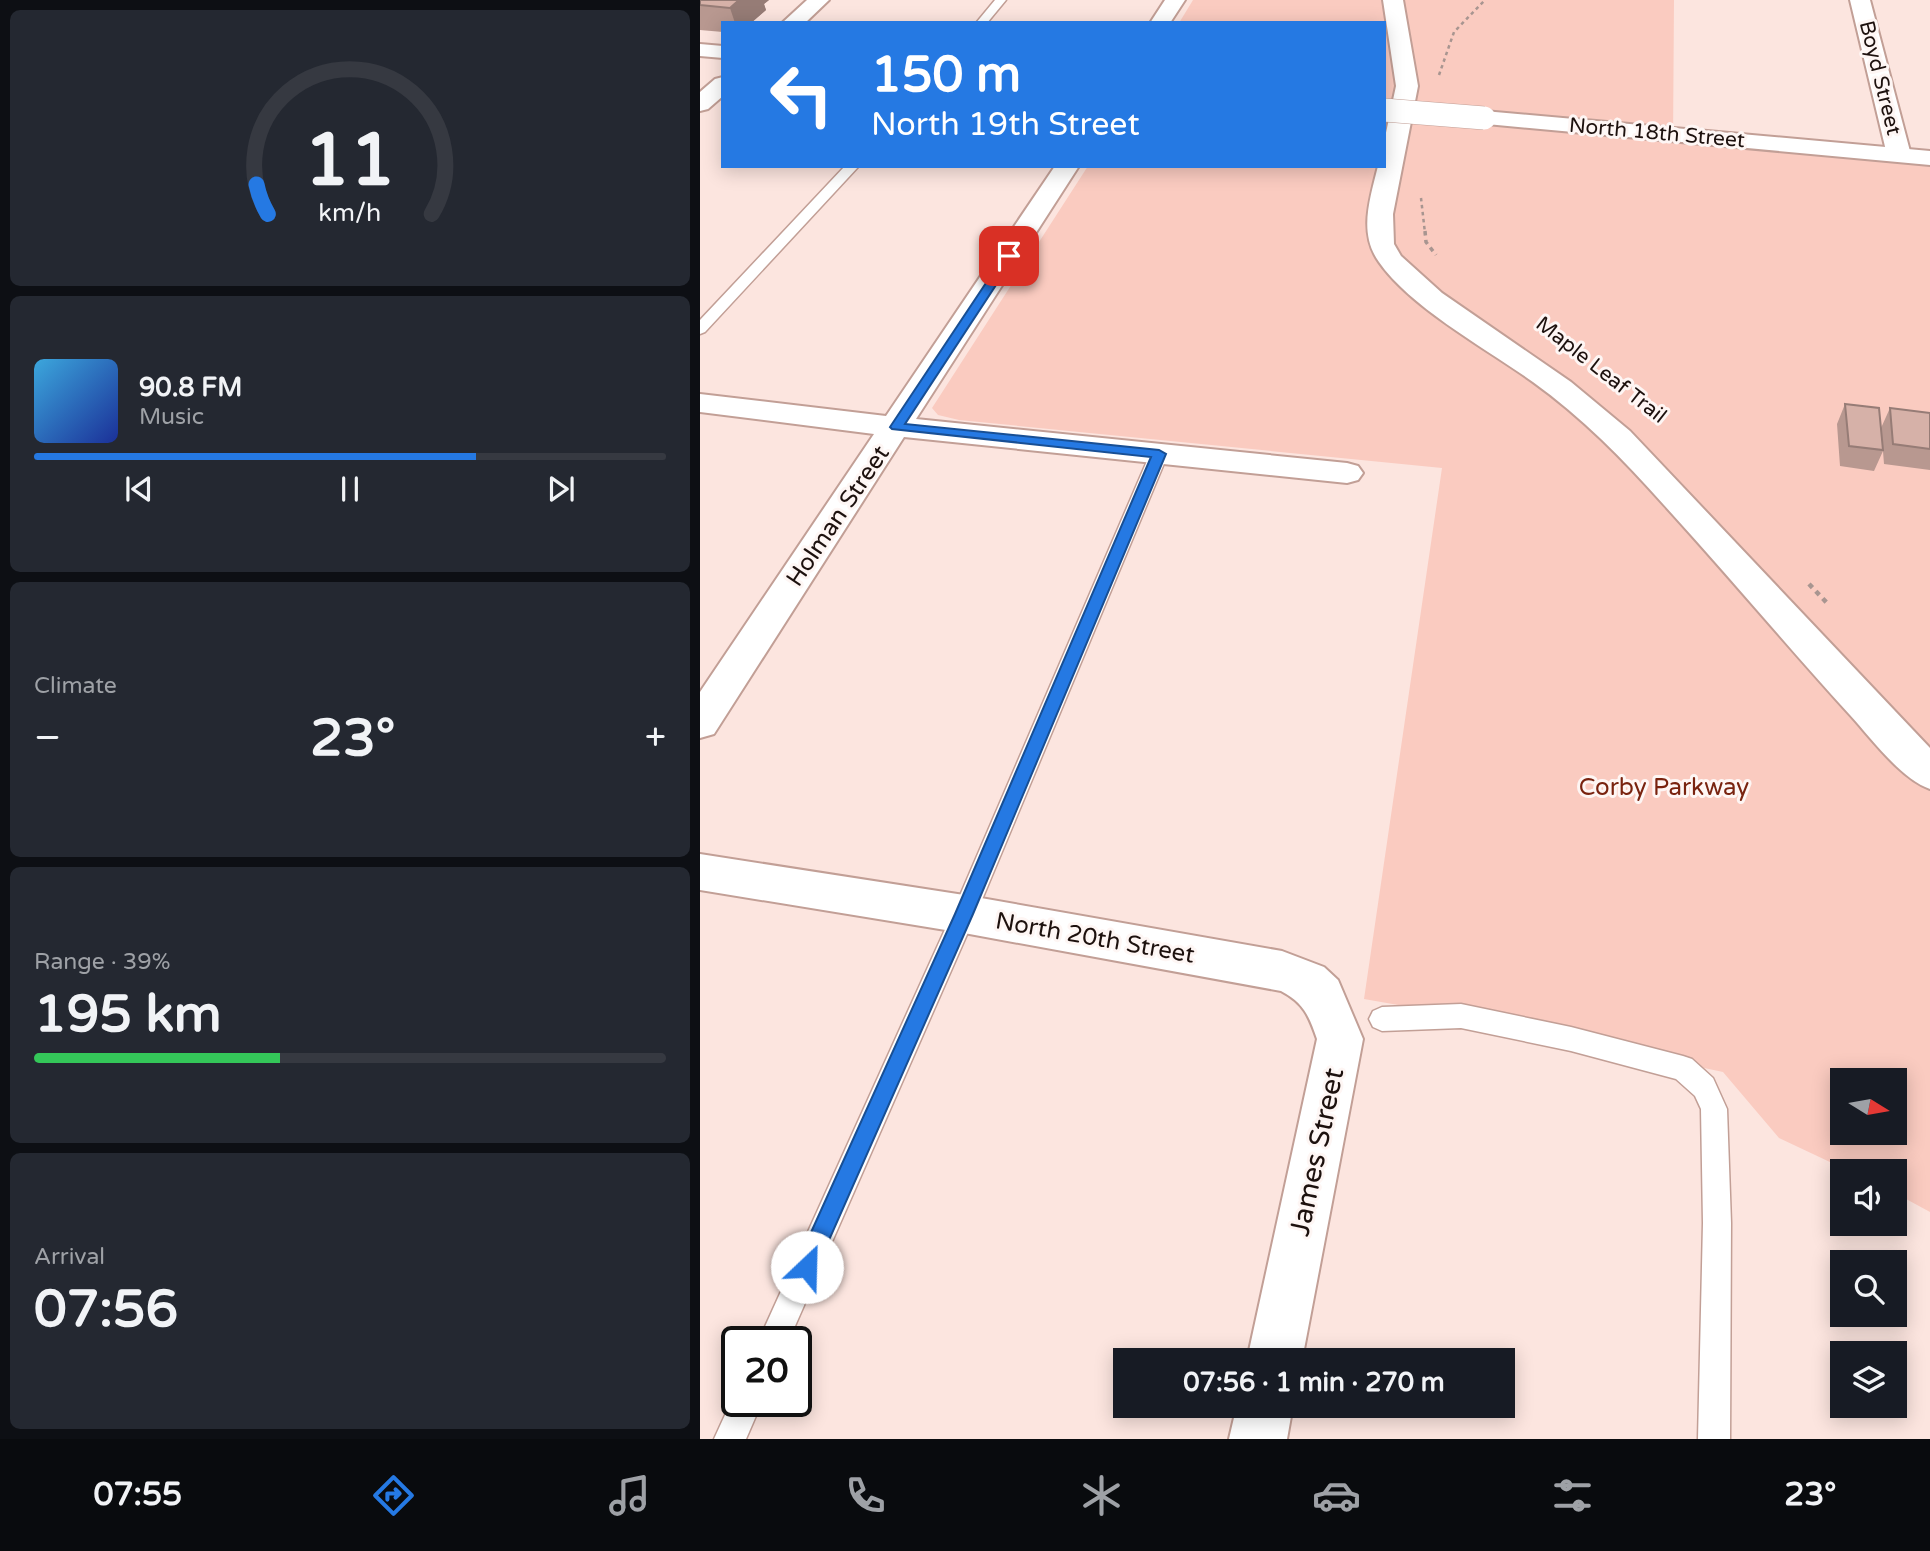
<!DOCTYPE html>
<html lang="en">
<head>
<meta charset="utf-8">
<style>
  :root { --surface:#171b24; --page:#242831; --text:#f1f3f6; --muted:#9ea1a6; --line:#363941; --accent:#2579e3 }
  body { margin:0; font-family:"Varela Round",sans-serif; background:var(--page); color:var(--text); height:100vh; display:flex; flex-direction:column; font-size:26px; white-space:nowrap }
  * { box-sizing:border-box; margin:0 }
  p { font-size:23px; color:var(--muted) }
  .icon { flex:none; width:38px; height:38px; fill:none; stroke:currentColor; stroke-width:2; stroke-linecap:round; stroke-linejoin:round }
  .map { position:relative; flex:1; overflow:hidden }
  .side { display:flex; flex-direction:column; gap:10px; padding:10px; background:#0d0f14; width:700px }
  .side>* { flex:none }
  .hud { position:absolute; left:21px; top:21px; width:665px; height:147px; border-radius:0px; box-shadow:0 4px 18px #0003; background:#2579e3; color:#fff; overflow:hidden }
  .needle { width:46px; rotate:101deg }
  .controls { position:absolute; left:1130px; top:1068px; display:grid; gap:14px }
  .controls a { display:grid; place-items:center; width:77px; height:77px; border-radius:0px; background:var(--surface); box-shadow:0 4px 18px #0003; font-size:35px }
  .speed { position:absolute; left:21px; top:1326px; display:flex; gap:14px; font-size:35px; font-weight:700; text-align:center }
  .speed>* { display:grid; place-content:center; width:91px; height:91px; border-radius:50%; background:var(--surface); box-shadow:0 4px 18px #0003; line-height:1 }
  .speed .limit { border:4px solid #111; border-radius:10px; background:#fff; color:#111 }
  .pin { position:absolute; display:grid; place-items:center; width:60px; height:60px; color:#fff; margin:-30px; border-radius:14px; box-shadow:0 4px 10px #0006 }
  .me { position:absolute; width:77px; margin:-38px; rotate:24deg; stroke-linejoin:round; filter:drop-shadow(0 0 5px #0008) }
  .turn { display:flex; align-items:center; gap:24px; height:147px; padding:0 35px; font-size:32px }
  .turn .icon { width:91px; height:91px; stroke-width:2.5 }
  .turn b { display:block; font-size:49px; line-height:60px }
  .big { font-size:52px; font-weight:700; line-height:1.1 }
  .side .widget { flex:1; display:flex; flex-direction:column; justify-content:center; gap:10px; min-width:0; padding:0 24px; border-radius:10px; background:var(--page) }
  .side .dial { align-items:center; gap:0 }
  .dial svg { height:182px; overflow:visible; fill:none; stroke:var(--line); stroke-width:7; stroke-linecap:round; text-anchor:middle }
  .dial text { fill:var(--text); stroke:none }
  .song { display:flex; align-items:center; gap:21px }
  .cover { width:84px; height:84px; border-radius:10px; background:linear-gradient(135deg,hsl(200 70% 55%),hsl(230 70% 35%)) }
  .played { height:7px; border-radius:4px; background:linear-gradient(90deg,var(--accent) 70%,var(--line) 70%) }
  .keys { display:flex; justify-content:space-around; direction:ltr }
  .heat { display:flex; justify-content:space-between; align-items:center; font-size:38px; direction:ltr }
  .charge { height:10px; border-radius:5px; background:linear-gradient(90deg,#34c759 39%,var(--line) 0) }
  .trip { position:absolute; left:413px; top:1348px; width:402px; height:70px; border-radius:0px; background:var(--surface); box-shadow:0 4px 18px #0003; font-weight:700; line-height:70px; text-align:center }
  .tab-bar { display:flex; height:112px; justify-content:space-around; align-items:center; background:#090b0e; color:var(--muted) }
  .tab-bar .icon { width:49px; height:49px }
  .tab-bar .active { color:var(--accent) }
  .tab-bar b { font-size:32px; color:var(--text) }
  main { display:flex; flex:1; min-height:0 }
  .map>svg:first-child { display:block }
  .green { fill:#facbc0; fill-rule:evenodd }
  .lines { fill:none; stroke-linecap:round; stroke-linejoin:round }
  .lane-casing { stroke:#c29f96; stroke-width:3 }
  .street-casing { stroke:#c29f96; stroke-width:4 }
  .secondary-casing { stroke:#c29f96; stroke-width:4 }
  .path-far2 { stroke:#a89590; stroke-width:2.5; stroke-dasharray:3.5 3.5; stroke-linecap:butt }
  .path-far1 { stroke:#a89590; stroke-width:3.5; stroke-dasharray:4.5 4.5; stroke-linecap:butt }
  .path { stroke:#a89590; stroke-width:4.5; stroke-dasharray:5 5; stroke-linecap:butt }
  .lane { fill:#fff; fill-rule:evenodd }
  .street { fill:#fff; fill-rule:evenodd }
  .secondary { fill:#fff; fill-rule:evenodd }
  .secondary-bridge-casing { stroke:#c29f96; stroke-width:24; stroke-linecap:butt }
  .secondary-bridge { stroke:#fff; stroke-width:23 }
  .wall { fill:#b89890 }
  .shaded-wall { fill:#967c76 }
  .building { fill:#d6b1a8; stroke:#967c76; stroke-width:2 }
  .route { fill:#2579e3; stroke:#184f94; stroke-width:2 }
  .labels { text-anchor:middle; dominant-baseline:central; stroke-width:6; stroke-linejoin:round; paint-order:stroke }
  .far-street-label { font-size:21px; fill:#1d110e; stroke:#fef6f4 }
  .street-label { font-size:24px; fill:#1d110e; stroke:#fef6f4 }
  .park-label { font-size:24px; fill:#79230f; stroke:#fef6f4 }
  .near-street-label { font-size:28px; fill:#1d110e; stroke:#fef6f4 }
</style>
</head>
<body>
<main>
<section class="side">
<div class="widget dial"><svg viewBox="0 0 100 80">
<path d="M14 69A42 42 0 1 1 86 69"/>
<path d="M14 69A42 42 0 0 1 9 56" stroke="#2579e3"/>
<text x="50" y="56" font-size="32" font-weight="700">11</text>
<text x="50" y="72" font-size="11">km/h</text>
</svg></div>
<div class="widget">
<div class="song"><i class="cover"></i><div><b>90.8 FM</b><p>Music</p></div></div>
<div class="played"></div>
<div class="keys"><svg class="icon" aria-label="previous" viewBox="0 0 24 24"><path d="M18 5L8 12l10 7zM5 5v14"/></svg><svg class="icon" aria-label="pause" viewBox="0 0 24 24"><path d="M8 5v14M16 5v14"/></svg><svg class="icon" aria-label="next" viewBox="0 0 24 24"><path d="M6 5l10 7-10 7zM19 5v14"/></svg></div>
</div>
<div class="widget"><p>Climate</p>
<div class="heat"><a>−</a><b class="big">23°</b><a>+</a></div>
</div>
<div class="widget"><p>Range · 39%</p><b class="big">195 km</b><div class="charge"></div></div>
<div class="widget"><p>Arrival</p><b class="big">07:56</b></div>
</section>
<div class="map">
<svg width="1230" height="1439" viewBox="0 0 1230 1439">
  <rect width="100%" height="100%" fill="#fce5df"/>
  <path class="green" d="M 493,0 L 974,0 L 973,142 L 1230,165 L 1230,1212 L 1195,1193 L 1195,1171 L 1149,1171 L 1079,1138 L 1023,1072 L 761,1016 L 664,999 L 742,468 L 259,420 L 238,415 L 232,408 L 388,166 L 684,166 L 684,23 L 479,23 ZM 1143,1080 L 1195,1080 L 1195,1132 L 1143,1132 Z"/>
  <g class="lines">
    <g class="lane-casing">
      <path id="lane" d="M 295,0 L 306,0 L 287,23 L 276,23 Z
        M 145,166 L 159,166 L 5,332 L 0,334 L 0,320 Z
        M 459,448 L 468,454 L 276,914 L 88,1342 L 58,1342 L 252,914 L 450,454 Z
        M 761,1004 L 871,1027 L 983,1056 L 992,1059 L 1013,1078 L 1027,1109 L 1031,1223 L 1030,1439 L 998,1439 L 1003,1223 L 1001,1109 L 995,1096 L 976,1079 L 871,1051 L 761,1028 L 682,1031 L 673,1027 L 669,1019 L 673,1011 L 682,1007 Z
        M 36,1391 L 37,1402 L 62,1402 L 46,1439 L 14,1439 Z"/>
    </g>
    <g class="street-casing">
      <path id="street" d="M 107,0 L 129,0 L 105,23 L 82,23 Z
        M 465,0 L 485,0 L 470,23 L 450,23 Z
        M 1150,0 L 1170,0 L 1211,155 L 1207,160 L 1191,160 L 1187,155 Z
        M 23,77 L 23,96 L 8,109 L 0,111 L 0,92 L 15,79 Z
        M 355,166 L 379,166 L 216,419 L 647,463 L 658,466 L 663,473 L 658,480 L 647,483 L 204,437 L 14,734 L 0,738 L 0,692 L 174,434 L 0,412 L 0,394 L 186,416 Z
        M 0,854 L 264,895 L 582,951 L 624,967 L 638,980 L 663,1039 L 602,1360 L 547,1360 L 617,1039 C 609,1016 604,1003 581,991 L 264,933 L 0,890 Z
        M 537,1405 L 593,1405 L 587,1439 L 529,1439 Z"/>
    </g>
    <g class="secondary-casing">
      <path id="secondary" d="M 683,0 L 703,0 L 718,86 L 693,214 L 694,244 L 701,256 L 742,293 L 871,382 L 930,431 L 1230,748 L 1230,789 C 1201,779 1171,738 1150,715 C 1087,646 1027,574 964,505 C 924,460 882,417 833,382 C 787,349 711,308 679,262 C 658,233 670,199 678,166 L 684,166 L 684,142 L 696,86 Z
        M 0,44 L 23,46 L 23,58 L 0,56 Z
        M 784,111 L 1230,151 L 1230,165 L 776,123 L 773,118 L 776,113 Z"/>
    </g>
    <path class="path-far2" d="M 739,75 L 754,32 L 785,0
      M 721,198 L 725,233"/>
    <path class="path-far1" d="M 725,231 L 726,242 L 736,255"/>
    <path class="path" d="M 1109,584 L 1127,603"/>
    <use href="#lane" class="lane"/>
    <use href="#street" class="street"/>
    <use href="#secondary" class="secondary"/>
    <g class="secondary-bridge-casing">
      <path id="secondary-bridge" d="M 684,110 L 784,118"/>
    </g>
    <use href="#secondary-bridge" class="secondary-bridge"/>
  </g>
  <path class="wall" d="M 0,0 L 69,0 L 64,4 L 66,10 L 51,23 L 23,23 L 23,32 L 0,30 Z
    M 1145,404 L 1181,428 L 1190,408 L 1230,413 L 1230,470 L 1184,464 L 1183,451 L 1174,471 L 1140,466 L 1137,424 Z"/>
  <path class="shaded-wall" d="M 39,0 L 69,0 L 64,4 L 66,10 L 51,23 L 35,23 L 30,8 Z"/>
  <path class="building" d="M 0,0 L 39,0 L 30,8 L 0,5 Z
    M 1145,404 L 1179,408 L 1183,450 L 1149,446 Z
    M 1190,408 L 1230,413 L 1230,449 L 1193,444 Z"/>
  <path class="route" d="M 309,252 L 315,256 L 205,424 L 459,450 L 466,454 L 273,914 L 114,1274 L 107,1278 L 99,1274 L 96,1267 L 99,1259 L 255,914 L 451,457 L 192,429 L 190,427 L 304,256 Z"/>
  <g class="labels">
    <g class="far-street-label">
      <text transform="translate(1180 78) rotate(76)">Boyd Street</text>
      <text transform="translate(957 133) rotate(5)">North 18th Street</text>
      <text transform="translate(901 370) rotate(38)">Maple Leaf Trail</text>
    </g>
    <g class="street-label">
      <text transform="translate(138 516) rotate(-56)">Holman Street</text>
      <text transform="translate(395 938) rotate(10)">North 20th Street</text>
    </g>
    <g class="park-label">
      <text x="964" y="787">Corby Parkway</text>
    </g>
    <g class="near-street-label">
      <text transform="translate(617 1152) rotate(-78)">James Street</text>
    </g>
  </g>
</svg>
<div class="controls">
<a><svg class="needle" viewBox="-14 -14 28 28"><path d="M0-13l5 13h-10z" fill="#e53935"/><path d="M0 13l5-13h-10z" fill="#9ea1a6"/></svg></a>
<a><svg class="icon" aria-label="sound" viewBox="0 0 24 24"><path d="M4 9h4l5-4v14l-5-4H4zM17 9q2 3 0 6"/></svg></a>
<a><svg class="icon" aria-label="search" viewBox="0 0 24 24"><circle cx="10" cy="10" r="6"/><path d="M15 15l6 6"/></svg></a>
<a><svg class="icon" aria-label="layers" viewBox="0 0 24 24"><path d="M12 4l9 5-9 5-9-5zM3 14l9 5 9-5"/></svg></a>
</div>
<div class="speed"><div class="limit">20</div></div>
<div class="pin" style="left:309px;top:256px;background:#d93025"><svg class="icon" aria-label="arrive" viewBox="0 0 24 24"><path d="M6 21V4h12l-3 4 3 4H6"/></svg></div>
<svg class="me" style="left:107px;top:1267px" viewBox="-20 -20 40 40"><circle r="19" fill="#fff"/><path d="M0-13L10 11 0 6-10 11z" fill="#2579e3"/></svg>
<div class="trip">07:56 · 1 min · 270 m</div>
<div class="hud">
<div class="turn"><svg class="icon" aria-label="left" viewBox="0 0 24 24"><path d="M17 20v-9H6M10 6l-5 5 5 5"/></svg><div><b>150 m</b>North 19th Street</div></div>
</div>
</div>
</main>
<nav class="tab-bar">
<b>07:55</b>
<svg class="icon active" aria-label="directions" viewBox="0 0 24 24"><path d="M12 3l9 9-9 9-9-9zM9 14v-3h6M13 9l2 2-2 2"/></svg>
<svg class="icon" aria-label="music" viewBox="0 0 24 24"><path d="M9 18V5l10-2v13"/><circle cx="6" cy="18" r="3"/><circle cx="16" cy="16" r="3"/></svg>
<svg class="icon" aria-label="phone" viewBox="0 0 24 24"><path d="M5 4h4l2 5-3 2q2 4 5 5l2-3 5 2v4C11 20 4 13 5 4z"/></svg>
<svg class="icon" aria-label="climate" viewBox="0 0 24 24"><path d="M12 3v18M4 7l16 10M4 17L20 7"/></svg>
<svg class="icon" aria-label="car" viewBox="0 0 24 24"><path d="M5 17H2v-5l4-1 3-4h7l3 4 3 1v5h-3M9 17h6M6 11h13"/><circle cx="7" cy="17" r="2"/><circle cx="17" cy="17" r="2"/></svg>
<svg class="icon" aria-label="filters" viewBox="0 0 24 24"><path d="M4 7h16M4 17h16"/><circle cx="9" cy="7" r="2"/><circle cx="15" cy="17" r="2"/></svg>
<b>23°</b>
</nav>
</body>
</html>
